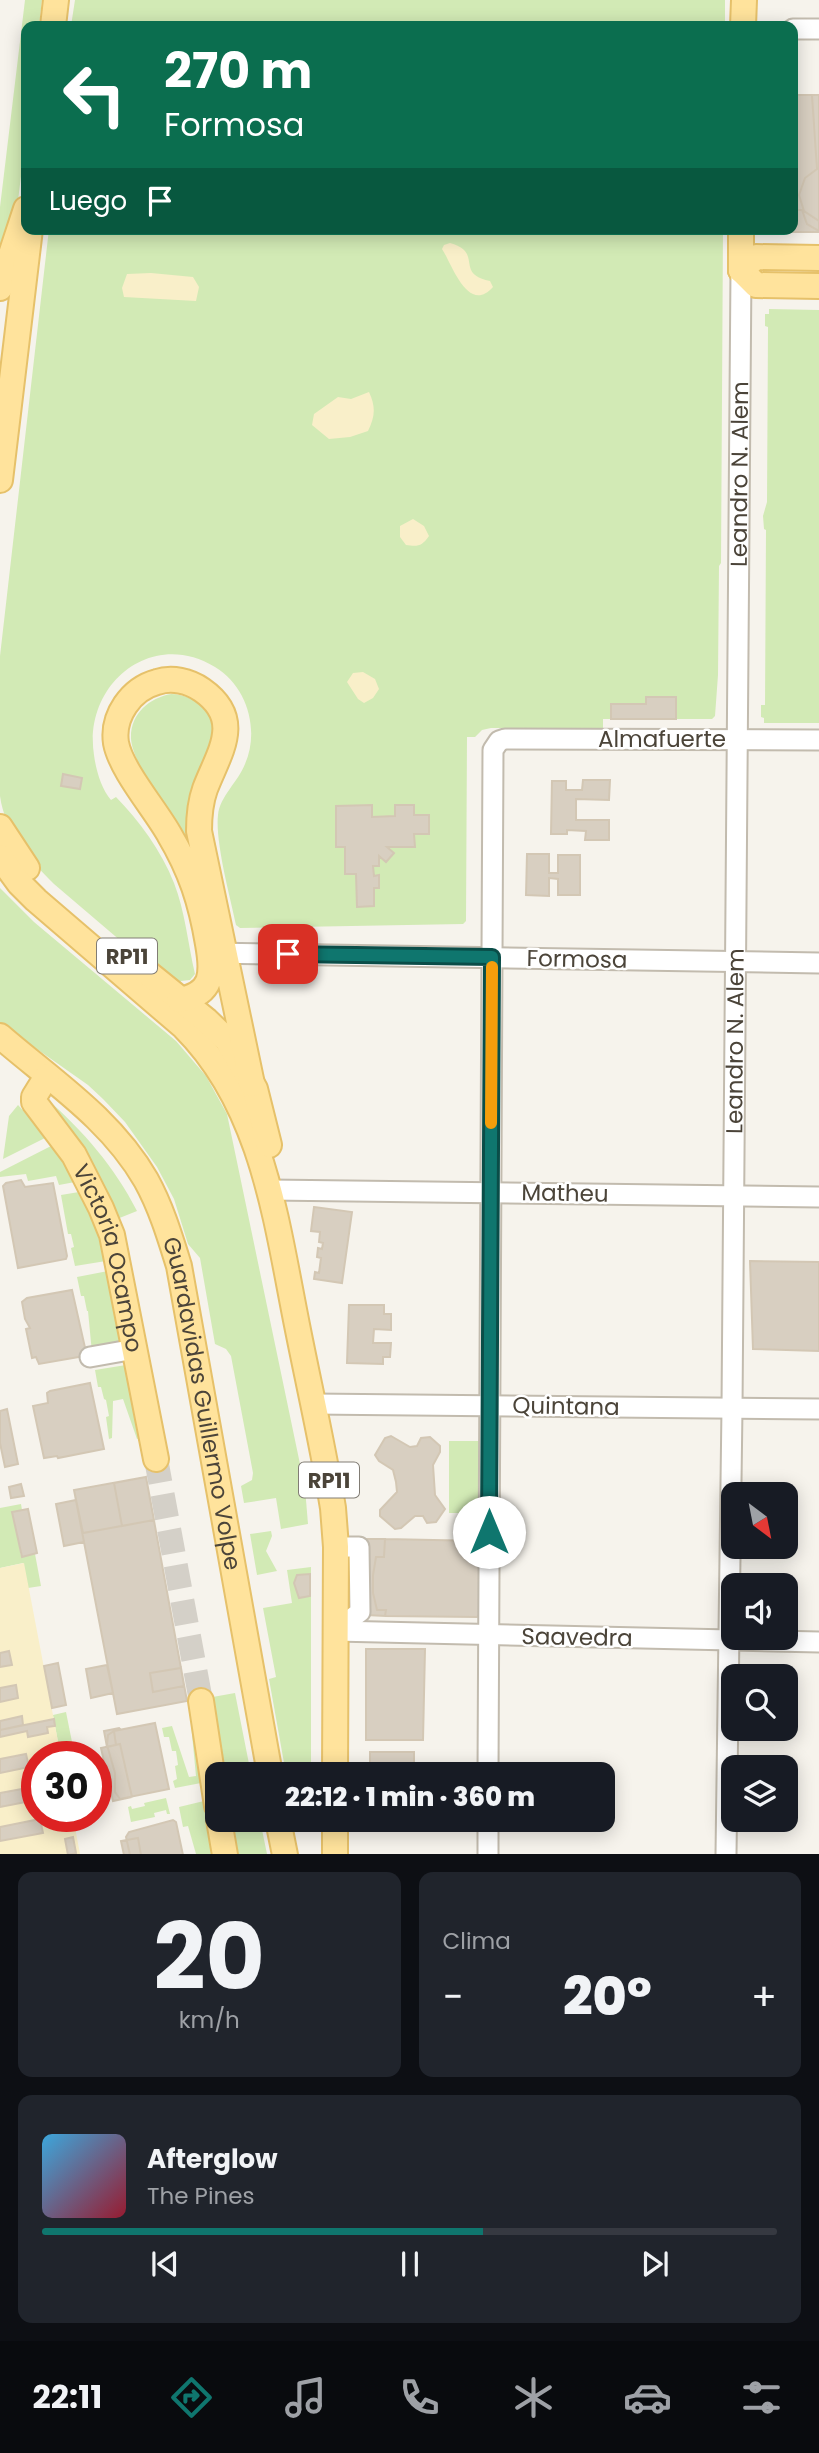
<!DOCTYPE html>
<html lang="es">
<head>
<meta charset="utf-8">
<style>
  :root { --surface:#171b24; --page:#20242c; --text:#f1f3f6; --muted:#9ea1a6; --line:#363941; --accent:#0f766e }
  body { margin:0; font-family:Poppins,sans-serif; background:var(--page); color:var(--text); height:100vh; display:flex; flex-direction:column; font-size:26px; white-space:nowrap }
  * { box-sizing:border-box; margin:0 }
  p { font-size:23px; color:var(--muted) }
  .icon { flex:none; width:38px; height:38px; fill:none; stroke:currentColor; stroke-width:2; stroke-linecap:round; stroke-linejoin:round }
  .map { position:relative; height:1854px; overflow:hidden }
  .side { display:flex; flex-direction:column; gap:18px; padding:18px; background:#0d0f14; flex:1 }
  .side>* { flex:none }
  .guide { position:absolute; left:21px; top:21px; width:777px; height:214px; border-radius:14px; box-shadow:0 4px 18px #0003; background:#0b6e4f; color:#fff; overflow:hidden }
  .needle { width:46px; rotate:148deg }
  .controls { position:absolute; left:721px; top:1482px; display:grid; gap:14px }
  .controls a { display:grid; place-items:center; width:77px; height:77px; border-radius:14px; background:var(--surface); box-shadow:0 4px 18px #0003; font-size:35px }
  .speed { position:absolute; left:21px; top:1741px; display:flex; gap:14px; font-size:35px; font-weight:700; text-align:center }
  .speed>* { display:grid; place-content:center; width:91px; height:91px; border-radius:50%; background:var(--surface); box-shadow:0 4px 18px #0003; line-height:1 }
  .speed .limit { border:10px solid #d22; background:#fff; color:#111 }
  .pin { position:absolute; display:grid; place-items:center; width:60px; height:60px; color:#fff; margin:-30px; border-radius:14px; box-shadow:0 4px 10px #0006 }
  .me { position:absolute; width:77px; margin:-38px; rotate:0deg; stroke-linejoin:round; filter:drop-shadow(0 0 5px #0008) }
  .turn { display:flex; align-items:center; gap:24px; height:147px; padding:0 28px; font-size:32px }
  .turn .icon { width:91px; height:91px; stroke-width:2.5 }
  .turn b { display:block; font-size:49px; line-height:60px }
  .then { display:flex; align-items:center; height:66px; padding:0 28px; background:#0003; gap:14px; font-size:26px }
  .big { font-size:52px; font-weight:800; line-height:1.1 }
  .side .card { flex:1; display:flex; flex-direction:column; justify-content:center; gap:10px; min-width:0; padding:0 24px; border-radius:14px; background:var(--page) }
  .side .dial { align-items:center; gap:0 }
  .dial b { font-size:91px; line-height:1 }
  .song { display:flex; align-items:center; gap:21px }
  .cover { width:84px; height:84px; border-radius:10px; background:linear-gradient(135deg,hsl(200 70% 55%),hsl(350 70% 35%)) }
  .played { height:7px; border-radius:4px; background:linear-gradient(90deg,var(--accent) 60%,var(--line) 60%) }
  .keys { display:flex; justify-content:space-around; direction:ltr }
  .heat { display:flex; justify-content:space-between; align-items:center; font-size:38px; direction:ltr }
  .side .tiles { flex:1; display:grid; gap:18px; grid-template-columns:1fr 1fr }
  .card:last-child { grid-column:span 2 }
  .trip { position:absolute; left:205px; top:1762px; width:410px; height:70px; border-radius:14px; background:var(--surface); box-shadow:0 4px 18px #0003; font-weight:800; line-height:70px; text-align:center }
  .tabs { display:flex; height:112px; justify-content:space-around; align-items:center; background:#090b0e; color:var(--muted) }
  .tabs .icon { width:49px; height:49px }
  .tabs .active { color:var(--accent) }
  .tabs b { font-size:32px; color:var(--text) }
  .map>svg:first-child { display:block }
  .green { fill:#d2eab5 }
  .sand { fill:#f9efc9 }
  .building { fill:#d8cfc1; stroke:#d3c7b4; stroke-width:2 }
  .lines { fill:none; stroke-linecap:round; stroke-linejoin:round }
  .major-tunnel { stroke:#d4d0c8; stroke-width:24; stroke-dasharray:24 12; stroke-linecap:butt }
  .minor-casing { stroke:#c2bbae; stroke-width:23 }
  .major-casing { stroke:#e6c16a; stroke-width:28 }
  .minor { stroke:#fff; stroke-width:19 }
  .major { stroke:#ffe39c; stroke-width:24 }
  .route-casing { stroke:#0a4d48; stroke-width:18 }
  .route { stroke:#0f766e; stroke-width:12 }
  .slow { stroke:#f59e0b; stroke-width:12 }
  .labels { text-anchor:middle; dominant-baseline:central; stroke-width:5; stroke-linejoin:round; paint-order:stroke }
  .shield { fill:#fff; stroke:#817c74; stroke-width:2 }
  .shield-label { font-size:21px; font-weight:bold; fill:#4b4439 }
  .street-label { font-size:23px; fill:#4b4439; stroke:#fff }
</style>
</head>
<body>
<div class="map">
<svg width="819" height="1855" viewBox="0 0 819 1855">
  <rect width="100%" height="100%" fill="#f6f3ec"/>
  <path class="green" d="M 25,0 L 42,0 L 39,26 L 26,26 L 26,135 L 17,209 L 0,278 L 0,207 Z
    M 75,0 L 725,0 L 725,26 L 71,26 Z
    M 49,229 L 723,229 L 721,563 L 719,566 L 718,675 L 715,716 L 712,719 L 603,719 L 603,728 L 491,728 L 482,730 L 475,737 L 467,737 L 466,921 L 463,924 L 240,928 L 236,925 C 230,896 215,842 218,815 C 220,796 238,782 245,764 C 260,730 247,686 215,667 C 151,628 83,685 94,755 C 96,770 101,788 111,800 L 116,797 C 140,822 161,850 174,883 C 185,911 188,944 195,974 L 190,980 L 181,981 L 176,988 L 54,884 C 29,859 5,832 0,796 L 0,656 Z
    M 769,309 L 819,310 L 819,723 L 764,723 L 764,718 L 761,717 L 761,705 L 765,705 L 766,530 L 764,529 L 763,516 L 767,502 L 768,327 L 765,326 L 765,314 L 769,314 Z
    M 171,694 C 195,695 211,709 216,733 L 199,864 C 182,837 133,767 131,739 C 130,714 149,698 171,694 Z
    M 0,888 L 34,922 L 176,1041 L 206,1076 L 227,1114 L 305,1488 L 308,1524 L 281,1529 L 276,1498 L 244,1503 L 241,1486 L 252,1480 L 253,1473 L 231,1356 L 226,1349 L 215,1344 L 200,1258 L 188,1244 L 174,1199 L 157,1167 L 125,1122 L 103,1099 L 88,1085 L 0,1023 Z
    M 46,1098 C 84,1132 114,1166 137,1211 L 117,1219 Z
    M 18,1105 L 47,1137 L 3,1159 L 9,1116 Z
    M 53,1145 L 75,1182 L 59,1185 L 56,1176 L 28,1181 L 26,1174 L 0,1177 L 0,1172 Z
    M 79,1192 L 94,1223 L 106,1261 L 75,1266 L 71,1248 L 74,1247 L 71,1234 L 68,1234 L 61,1195 Z
    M 108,1271 L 122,1348 L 92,1353 L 88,1311 L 87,1311 L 84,1296 L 81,1296 L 77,1277 Z
    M 126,1365 L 140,1438 L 137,1439 L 123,1399 L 113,1401 L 112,1438 L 109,1439 L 106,1417 L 109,1416 L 106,1400 L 104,1399 L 101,1387 L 98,1387 L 95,1370 Z
    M 449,1441 L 479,1441 L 480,1513 L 449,1513 Z
    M 21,1504 L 22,1510 L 13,1512 L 21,1556 L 35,1554 L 41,1586 L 28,1588 L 23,1563 L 0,1568 L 0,1508 Z
    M 271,1531 L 272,1536 L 266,1551 L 277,1571 L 257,1575 L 250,1534 Z
    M 311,1567 L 311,1774 L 286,1774 L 269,1679 L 276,1677 L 263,1608 L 292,1603 L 287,1570 Z
    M 235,1693 L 251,1774 L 219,1774 L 207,1698 Z
    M 66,1712 L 75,1757 L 37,1757 L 34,1747 L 58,1742 L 53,1715 Z
    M 191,1724 L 201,1783 L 175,1788 L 173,1781 L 177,1779 L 175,1766 L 178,1765 L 176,1751 L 172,1751 L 169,1737 L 164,1737 L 162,1728 L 172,1726 L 189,1777 L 196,1776 Z
    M 166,1798 L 170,1814 L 167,1814 L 166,1810 L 154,1813 L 155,1817 L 131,1822 L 128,1807 L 131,1806 L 132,1809 L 145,1806 L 144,1803 Z
    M 204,1801 L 213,1854 L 196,1854 L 188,1826 L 183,1827 L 179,1807 Z
    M 225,1820 L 260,1820 L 267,1854 L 231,1854 Z"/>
  <path class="sand" d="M 450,243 C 484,252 454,274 490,281 L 493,287 C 468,315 452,264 442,249 L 444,245 Z
    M 151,273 L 193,277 L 199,287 L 196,301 L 124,297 L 122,288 L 127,274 Z
    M 369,392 C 376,407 375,417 368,431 L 350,437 L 329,439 L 312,425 L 314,414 L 338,397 L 351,399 Z
    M 413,519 L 424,526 L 429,536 C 422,546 418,547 406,545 L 400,537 L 400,526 Z
    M 363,672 L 375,679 L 379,689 L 373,698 L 364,703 L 358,699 L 347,682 L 353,673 Z
    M 24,1563 L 61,1757 L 37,1757 L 37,1816 L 73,1817 L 80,1854 L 0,1855 L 0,1568 Z"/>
  <path class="building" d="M 793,95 L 819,95 L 819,231 L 807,224 L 802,210 L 793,210 Z
    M 793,95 L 819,95 L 819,232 L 761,232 L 761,229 L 793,229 Z
    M 812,95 L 819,95 L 819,221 L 804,211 L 799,195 L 805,178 L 817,169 Z
    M 646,697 L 676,697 L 676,719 L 611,719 L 611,704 L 646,704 Z
    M 63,774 L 82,778 L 80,789 L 61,786 Z
    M 583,780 L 610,780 L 609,800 L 576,799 L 576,820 L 609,820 L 609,840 L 585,840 L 586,831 L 567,830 L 567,834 L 551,834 L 552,781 L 566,781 L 566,790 L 582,790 Z
    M 372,805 L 372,817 L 395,816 L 395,805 L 414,805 L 414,815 L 429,815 L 429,834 L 414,834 L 415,847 L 387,847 L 394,853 L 386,862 L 379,856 L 379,866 L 373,866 L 374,876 L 379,875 L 379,888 L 374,888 L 374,906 L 357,907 L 356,874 L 345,874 L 345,847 L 336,847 L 336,806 Z
    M 527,854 L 549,854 L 549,873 L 558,873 L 558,855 L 580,855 L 580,895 L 558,895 L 558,879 L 549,878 L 549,896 L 526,895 Z
    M 21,1180 L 25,1187 L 53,1183 L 67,1256 L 66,1259 L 18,1268 L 3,1186 L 6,1183 Z
    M 314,1207 L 352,1212 L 342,1283 L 314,1279 L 315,1272 L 319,1273 L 321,1258 L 317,1257 L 318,1248 L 322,1249 L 323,1243 L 319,1242 L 320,1232 L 311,1231 Z
    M 750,1261 L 819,1262 L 819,1351 L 753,1349 Z
    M 72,1290 L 86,1352 L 84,1356 L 39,1364 L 36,1357 L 32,1358 L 26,1329 L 30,1328 L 25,1319 L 22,1302 L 27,1298 Z
    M 349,1305 L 384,1305 L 384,1314 L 391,1314 L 391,1330 L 374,1329 L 373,1343 L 391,1343 L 390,1357 L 383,1357 L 383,1364 L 347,1363 Z
    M 90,1383 L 104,1449 L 58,1458 L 57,1456 L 44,1458 L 33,1406 L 48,1403 L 47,1393 L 50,1391 Z
    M 7,1409 L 18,1464 L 5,1467 L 0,1443 L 0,1411 Z
    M 391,1436 L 410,1447 L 417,1446 L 421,1438 L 430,1437 L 440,1446 L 440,1452 L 433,1465 L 435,1495 L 445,1509 L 436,1522 L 427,1523 L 423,1516 L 415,1516 L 401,1528 L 395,1529 L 380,1516 L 380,1510 L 397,1492 L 396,1482 L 393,1470 L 379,1461 L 375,1455 L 385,1438 Z
    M 146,1477 L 187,1701 L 117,1714 L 74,1490 Z
    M 146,1477 L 154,1520 L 83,1533 L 74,1490 Z
    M 146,1477 L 154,1520 L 122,1526 L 114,1483 Z
    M 21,1484 L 24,1496 L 11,1498 L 9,1487 Z
    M 76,1500 L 84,1542 L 64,1546 L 56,1504 Z
    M 28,1509 L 37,1553 L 22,1557 L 12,1512 Z
    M 367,1539 L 385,1539 L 384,1557 L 376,1557 L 373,1575 L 373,1593 L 377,1610 L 386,1610 L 385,1616 L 367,1615 L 363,1557 Z
    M 385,1539 L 481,1541 L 481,1612 L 477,1617 L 385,1616 L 386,1610 L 377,1610 L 373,1593 L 373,1575 L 376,1557 L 384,1557 Z
    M 310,1574 L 310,1596 L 299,1598 L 294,1583 L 297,1575 Z
    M 366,1649 L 425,1649 L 423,1740 L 366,1740 Z
    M 9,1651 L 12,1665 L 0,1667 L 0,1653 Z
    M 58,1663 L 66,1705 L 52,1708 L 44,1666 Z
    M 107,1665 L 113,1693 L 91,1698 L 86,1669 Z
    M 181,1668 L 184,1686 L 153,1692 L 150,1673 Z
    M 16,1685 L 18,1698 L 0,1702 L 0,1688 Z
    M 22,1716 L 23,1725 L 0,1730 L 0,1721 Z
    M 54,1719 L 55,1726 L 47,1727 L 48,1733 L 28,1737 L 27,1731 L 0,1737 L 0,1730 Z
    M 155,1723 L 169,1789 L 120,1799 L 115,1792 L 115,1773 L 107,1745 L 108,1735 L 114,1731 Z
    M 119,1728 L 120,1729 L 114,1731 L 116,1745 L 107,1747 L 104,1731 Z
    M 120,1744 L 132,1797 L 113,1801 L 101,1748 Z
    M 370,1752 L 414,1752 L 414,1766 L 420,1766 L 420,1774 L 370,1774 Z
    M 26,1754 L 29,1767 L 0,1773 L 0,1759 Z
    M 33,1787 L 36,1800 L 0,1807 L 0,1793 Z
    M 40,1819 L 43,1833 L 0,1841 L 0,1827 Z
    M 173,1820 L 176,1822 L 183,1855 L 130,1855 L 126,1837 L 129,1832 Z
    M 73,1837 L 76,1853 L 68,1855 L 65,1839 Z
    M 138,1838 L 141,1855 L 124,1855 L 121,1841 Z"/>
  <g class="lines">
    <path class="major-tunnel" d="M 156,1459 L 201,1701"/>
    <g class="minor-casing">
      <g id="minor">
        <path d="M 793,29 L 819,29"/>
        <path d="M 211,953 L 819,963"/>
        <path d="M 270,1190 L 819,1197"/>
        <path d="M 90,1357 L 135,1349"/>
        <path d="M 313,1404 L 819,1409"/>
        <path d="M 335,1631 L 819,1642"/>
        <path d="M 335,1631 L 360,1612 L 359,1547 L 336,1547"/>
        <path d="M 488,1774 L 493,750 L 499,741 L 505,739 L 819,740"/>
        <path d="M 488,1855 L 488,1820"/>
        <path id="s1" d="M 726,1855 L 732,1408 L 741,270"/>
      </g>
    </g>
    <g class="major-casing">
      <g id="major">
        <path d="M 53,26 L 56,0"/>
        <path d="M 743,26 L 744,0"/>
        <path d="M 741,270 L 756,285 L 819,286"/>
        <path d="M 741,270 L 756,257 L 819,258"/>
        <path d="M 741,270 L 741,229"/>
        <path d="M 0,288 L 26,209"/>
        <path d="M 0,480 L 30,229"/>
        <path d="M 0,827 L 27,868"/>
        <path d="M 0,857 L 19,883 L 36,900 L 184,1027 C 263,1106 276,1220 297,1325 C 309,1386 323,1446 333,1508 L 336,1547 L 335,1774"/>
        <path d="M 128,957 L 206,1020 L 227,1040 L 255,1089 L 269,1145"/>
        <path d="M 179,1000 C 214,994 213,972 208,944 C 201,902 191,871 169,834 C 155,809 121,770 116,743 C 112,716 131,689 157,682 C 172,677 189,681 202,690 C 245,720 218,754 205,789 C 200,803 199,816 199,831 L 252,1084"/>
        <path id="s2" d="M 0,1036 C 52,1081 111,1119 146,1180 C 161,1207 170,1237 179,1266 L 270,1774"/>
        <path id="s3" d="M 47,1076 L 34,1097 L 34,1102 L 74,1155 L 101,1208 L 112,1235 L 156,1459"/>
        <path d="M 201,1701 L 217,1806"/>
        <path d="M 219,1820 L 225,1855"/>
        <path d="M 278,1820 L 285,1855"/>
        <path d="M 335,1855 L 335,1820"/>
      </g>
    </g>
    <use href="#minor" class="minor"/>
    <use href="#major" class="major"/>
  </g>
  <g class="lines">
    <g class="route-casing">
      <path id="route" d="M 288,954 L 492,957 L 489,1532"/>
    </g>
    <use href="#route" class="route"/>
    <path class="slow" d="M 491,1123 L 492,967"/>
  </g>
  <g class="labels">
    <g class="shield">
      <rect x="97" y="938.5" width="60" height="35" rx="5"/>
      <rect x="299" y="1462.5" width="60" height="35" rx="5"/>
    </g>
    <g class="shield-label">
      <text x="127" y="956">RP11</text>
      <text x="329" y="1480">RP11</text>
    </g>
    <g class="street-label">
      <text stroke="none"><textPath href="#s1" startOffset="1381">Leandro N. Alem</textPath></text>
      <text x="662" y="739">Almafuerte</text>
      <text transform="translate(577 959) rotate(1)">Formosa</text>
      <text stroke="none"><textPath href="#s1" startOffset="814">Leandro N. Alem</textPath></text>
      <text transform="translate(565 1193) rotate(1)">Matheu</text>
      <text stroke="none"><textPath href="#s3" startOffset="206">Victoria Ocampo</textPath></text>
      <text stroke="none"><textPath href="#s2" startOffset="438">Guardavidas Guillermo Volpe</textPath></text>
      <text transform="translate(566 1406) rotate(1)">Quintana</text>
      <text transform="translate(577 1637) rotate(1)">Saavedra</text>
    </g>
  </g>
</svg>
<div class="controls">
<a><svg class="needle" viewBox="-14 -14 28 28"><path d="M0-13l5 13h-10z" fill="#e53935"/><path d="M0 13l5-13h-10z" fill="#9ea1a6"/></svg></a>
<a><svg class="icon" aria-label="sound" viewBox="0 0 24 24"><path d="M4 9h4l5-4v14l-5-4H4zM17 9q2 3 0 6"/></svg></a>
<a><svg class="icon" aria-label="search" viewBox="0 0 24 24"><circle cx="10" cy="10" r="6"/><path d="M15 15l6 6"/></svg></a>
<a><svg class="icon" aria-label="layers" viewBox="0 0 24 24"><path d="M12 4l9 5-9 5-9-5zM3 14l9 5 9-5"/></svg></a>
</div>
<div class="speed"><div class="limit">30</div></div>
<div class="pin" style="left:288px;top:954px;background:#d93025"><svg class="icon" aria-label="arrive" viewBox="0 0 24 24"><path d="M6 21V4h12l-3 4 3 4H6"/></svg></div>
<svg class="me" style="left:489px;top:1532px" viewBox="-20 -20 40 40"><circle r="19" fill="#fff"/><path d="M0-13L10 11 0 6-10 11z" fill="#0f766e"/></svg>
<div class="trip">22:12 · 1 min · 360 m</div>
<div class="guide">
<div class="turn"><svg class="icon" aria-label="left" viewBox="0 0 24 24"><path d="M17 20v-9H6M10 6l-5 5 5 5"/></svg><div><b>270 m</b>Formosa</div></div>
<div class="then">Luego<svg class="icon" aria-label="arrive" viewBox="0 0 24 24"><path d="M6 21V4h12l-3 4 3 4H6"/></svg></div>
</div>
</div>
<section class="side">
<div class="tiles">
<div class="card dial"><b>20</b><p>km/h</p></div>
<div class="card"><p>Clima</p>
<div class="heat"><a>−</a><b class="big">20°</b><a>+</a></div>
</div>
<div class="card">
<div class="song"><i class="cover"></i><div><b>Afterglow</b><p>The Pines</p></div></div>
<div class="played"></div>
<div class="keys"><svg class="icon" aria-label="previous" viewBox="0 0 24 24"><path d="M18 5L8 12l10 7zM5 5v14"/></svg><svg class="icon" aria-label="pause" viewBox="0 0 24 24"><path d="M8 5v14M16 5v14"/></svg><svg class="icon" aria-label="next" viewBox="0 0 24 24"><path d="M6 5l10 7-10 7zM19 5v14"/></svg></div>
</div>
</div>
</section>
<nav class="tabs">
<b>22:11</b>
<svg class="icon active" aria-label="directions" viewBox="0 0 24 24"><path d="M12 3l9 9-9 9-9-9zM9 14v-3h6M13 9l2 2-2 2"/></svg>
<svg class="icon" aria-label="music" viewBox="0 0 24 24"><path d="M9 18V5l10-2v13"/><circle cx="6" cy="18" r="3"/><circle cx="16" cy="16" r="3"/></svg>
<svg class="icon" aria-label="phone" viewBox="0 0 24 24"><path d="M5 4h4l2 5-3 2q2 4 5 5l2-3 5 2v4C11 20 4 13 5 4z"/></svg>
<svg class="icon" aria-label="climate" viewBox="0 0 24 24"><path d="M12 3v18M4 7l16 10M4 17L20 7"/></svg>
<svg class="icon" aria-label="car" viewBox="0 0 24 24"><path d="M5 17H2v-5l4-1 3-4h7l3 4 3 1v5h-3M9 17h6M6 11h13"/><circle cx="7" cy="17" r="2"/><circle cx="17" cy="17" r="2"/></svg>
<svg class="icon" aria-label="filters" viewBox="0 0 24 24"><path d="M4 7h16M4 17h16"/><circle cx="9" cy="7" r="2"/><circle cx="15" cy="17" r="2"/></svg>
</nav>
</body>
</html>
